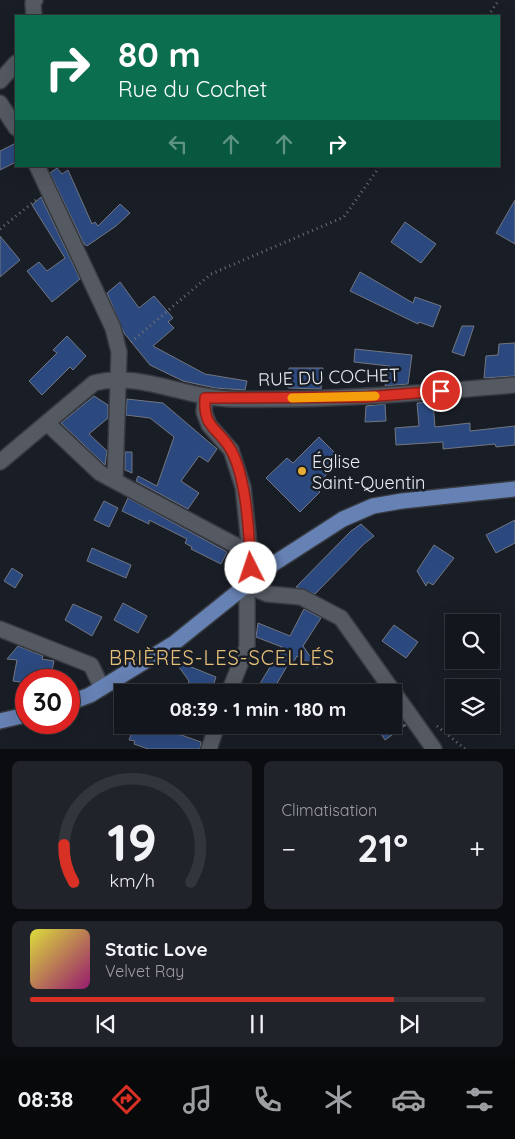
<!DOCTYPE html>
<html lang="fr">
<head>
<meta charset="utf-8">
<style>
  :root { --surface:#13161c; --page:#202329; --text:#f1f3f6; --muted:#9d9fa3; --line:#32353b; --accent:#d93025 }
  body { margin:0; font-family:Quicksand,sans-serif; background:var(--page); color:var(--text); height:100vh; display:flex; flex-direction:column; font-size:19px; white-space:nowrap }
  * { box-sizing:border-box; margin:0 }
  p { font-size:16px; color:var(--muted) }
  .icon { flex:none; width:28px; height:28px; fill:none; stroke:currentColor; stroke-width:2; stroke-linecap:round; stroke-linejoin:round }
  .map { position:relative; height:749px; overflow:hidden }
  .side { display:flex; flex-direction:column; gap:12px; padding:12px; background:#0a0c0f; flex:1 }
  .side>* { flex:none }
  .banner { position:absolute; left:15px; top:15px; width:485px; height:152px; border-radius:0px; box-shadow:0 5px 20px #0002,0 0 0 1px var(--line); background:#0b6e4f; color:#fff; overflow:hidden }
  .fabs { position:absolute; left:445px; top:614px; display:grid; gap:10px }
  .fabs a { display:grid; place-items:center; width:55px; height:55px; border-radius:0px; background:var(--surface); box-shadow:0 5px 20px #0002,0 0 0 1px var(--line); font-size:25px }
  .speed { position:absolute; left:15px; top:669px; display:flex; gap:10px; font-size:25px; font-weight:700; text-align:center }
  .speed>* { display:grid; place-content:center; width:65px; height:65px; border-radius:50%; background:var(--surface); box-shadow:0 5px 20px #0002,0 0 0 1px var(--line); line-height:1 }
  .speed .limit { border:8px solid #d22; background:#fff; color:#111 }
  .pin { position:absolute; display:grid; place-items:center; width:42px; height:42px; color:#fff; margin:-21px; border:2px solid #fff; border-radius:50%; box-shadow:0 1px 5px #0007 }
  .me { position:absolute; width:55px; margin:-28px; rotate:356deg; stroke-linejoin:round; filter:drop-shadow(0 0 4px #0008) }
  .turn { display:flex; align-items:center; gap:18px; height:105px; padding:0 20px; font-size:22px }
  .turn .icon { width:65px; height:65px; stroke-width:2.5 }
  .turn b { display:block; font-size:35px; line-height:42px }
  .lanes { display:flex; align-items:center; height:48px; padding:0 20px; background:#0003; justify-content:center; gap:25px; direction:ltr }
  .lanes .off { opacity:.35 }
  .big { font-size:38px; font-weight:700; line-height:1.1 }
  .side .tile { flex:1; display:flex; flex-direction:column; justify-content:center; gap:8px; min-width:0; padding:0 18px; border-radius:8px; background:var(--page) }
  .side .dial { align-items:center; gap:0 }
  .dial svg { height:130px; overflow:visible; fill:none; stroke:var(--line); stroke-width:7; stroke-linecap:round; text-anchor:middle }
  .dial text { fill:var(--text); stroke:none }
  .song { display:flex; align-items:center; gap:15px }
  .cover { width:60px; height:60px; border-radius:8px; background:linear-gradient(135deg,hsl(60 70% 55%),hsl(320 70% 35%)) }
  .played { height:5px; border-radius:2px; background:linear-gradient(90deg,var(--accent) 80%,var(--line) 80%) }
  .keys { display:flex; justify-content:space-around; direction:ltr }
  .heat { display:flex; justify-content:space-between; align-items:center; font-size:28px; direction:ltr }
  .side .tiles { flex:1; display:grid; gap:12px; grid-template-columns:1fr 1fr }
  .tile:last-child { grid-column:span 2 }
  .trip { position:absolute; left:114px; top:684px; width:288px; height:50px; border-radius:0px; background:var(--surface); box-shadow:0 5px 20px #0002,0 0 0 1px var(--line); font-weight:700; line-height:50px; text-align:center }
  .tabs { display:flex; height:80px; justify-content:space-around; align-items:center; background:#08090b; color:var(--muted) }
  .tabs .icon { width:35px; height:35px }
  .tabs .on { color:var(--accent) }
  .tabs b { font-size:22px; color:var(--text) }
  .map>svg:first-child { display:block }
  .building { fill:#2c497f; stroke:#717680 }
  .lines { fill:none; stroke-linecap:round; stroke-linejoin:round }
  .minor-casing { stroke:#373a40; stroke-width:18 }
  .major-casing { stroke:#373a40; stroke-width:18 }
  .path { stroke:#6b6f76; stroke-width:3; stroke-dasharray:1 4; stroke-linecap:butt }
  .minor { stroke:#545962; stroke-width:15 }
  .major { stroke:#6681b3; stroke-width:15 }
  .route-casing { stroke:#8d1f18; stroke-width:12 }
  .route { stroke:#d93025; stroke-width:9 }
  .slow { stroke:#f59e0b; stroke-width:9 }
  .poi-dot { fill:#e5ad35; stroke:#191d25; stroke-width:2 }
  .labels { text-anchor:middle; dominant-baseline:central; stroke-width:5; stroke-linejoin:round; paint-order:stroke }
  .street-label { font-size:18px; fill:#e8ebf1; stroke:#191d25 }
  .poi-label { font-size:18px; fill:#e8ebf1; stroke:#191d25; text-anchor:start }
  .quarter-label { font-size:20px; letter-spacing:1px; fill:#e7c079; stroke:#191d25 }
</style>
</head>
<body>
<div class="map">
<svg width="515" height="749" viewBox="0 0 515 749">
  <rect width="100%" height="100%" fill="#191d25"/>
  <path class="building" d="M 16,143 L 16,162 L 0,170 L 0,151 Z
    M 57,168 L 62,174 L 68,170 L 92,224 L 95,222 L 98,226 L 120,204 L 130,213 L 116,226 L 87,246 L 84,244 L 50,173 Z
    M 41,197 L 80,279 L 52,302 L 27,271 L 39,262 L 47,271 L 65,258 L 32,205 Z
    M 515,200 L 515,244 L 496,233 Z
    M 405,222 L 436,244 L 421,263 L 391,242 Z
    M 0,236 L 20,260 L 0,277 Z
    M 360,272 L 413,303 L 415,297 L 441,306 L 433,327 L 419,322 L 418,324 L 350,291 Z
    M 120,282 L 139,308 L 154,296 L 173,318 L 168,322 L 174,328 L 153,346 L 205,374 L 247,381 L 245,390 L 215,388 L 183,381 L 150,365 L 124,333 L 107,293 Z
    M 462,326 L 474,326 L 464,356 L 452,352 Z
    M 67,336 L 86,356 L 73,370 L 70,367 L 42,395 L 29,381 L 57,353 L 53,350 Z
    M 515,343 L 515,376 L 484,378 L 486,356 L 498,355 L 499,344 Z
    M 355,349 L 412,355 L 408,384 L 385,386 L 389,366 L 354,362 Z
    M 289,368 L 323,368 L 321,389 L 288,388 Z
    M 94,396 L 108,405 L 108,418 L 89,434 L 107,451 L 105,465 L 61,423 Z
    M 127,399 L 163,403 L 217,449 L 208,462 L 199,456 L 181,481 L 199,493 L 188,509 L 136,481 L 138,476 L 157,486 L 174,437 L 150,418 L 126,415 Z
    M 433,402 L 435,427 L 470,423 L 470,431 L 515,426 L 515,445 L 496,447 L 495,444 L 443,449 L 443,442 L 396,445 L 395,428 L 419,426 L 417,403 Z
    M 385,404 L 386,421 L 365,422 L 366,406 Z
    M 319,437 L 341,459 L 315,487 L 320,492 L 300,512 L 266,478 L 287,458 L 293,463 Z
    M 125,452 L 132,452 L 132,473 L 125,470 Z
    M 128,498 L 227,552 L 221,564 L 191,549 L 192,547 L 185,543 L 187,539 L 149,520 L 149,524 L 122,511 Z
    M 104,501 L 118,508 L 109,527 L 94,520 Z
    M 515,520 L 515,543 L 496,553 L 486,535 Z
    M 361,524 L 374,536 L 364,544 L 315,594 L 296,587 L 351,531 Z
    M 434,545 L 454,558 L 433,585 L 428,582 L 426,586 L 417,571 Z
    M 92,548 L 131,565 L 126,578 L 87,561 Z
    M 12,568 L 23,575 L 15,588 L 4,581 Z
    M 123,603 L 147,616 L 138,633 L 114,620 Z
    M 73,604 L 102,617 L 92,636 L 65,620 Z
    M 304,609 L 321,618 L 303,646 L 318,668 L 297,656 L 293,663 L 290,661 L 272,692 L 255,692 L 282,647 L 256,637 L 258,623 L 290,636 Z
    M 394,625 L 418,642 L 406,658 L 382,641 Z
    M 18,646 L 43,656 L 42,659 L 54,661 L 50,680 L 26,680 L 26,683 L 13,681 L 17,660 L 7,659 Z
    M 174,660 L 216,677 L 211,692 L 185,692 L 189,681 Z
    M 140,725 L 153,725 L 201,742 L 200,749 L 148,749 L 134,744 L 135,741 L 129,740 L 134,727 L 139,729 Z
    M 375,725 L 406,725 L 385,740 Z"/>
  <g class="lines">
    <g class="minor-casing">
      <path id="minor" d="M 34,16 L 33,3 L 35,0
        M 0,81 L 16,63
        M 0,103 L 16,128
        M 37,166 L 113,328 L 119,352 L 115,481
        M 205,398 L 204,412 L 209,425 L 231,450 L 243,487 L 250,553 L 251,568 L 247,585 L 247,647 L 229,692
        M 47,423 L 100,473 L 250,553
        M 0,462 L 94,383 C 139,371 185,398 231,399 C 326,401 421,393 515,385
        M 247,585 L 267,594 L 301,597 L 341,618 L 434,749
        M 0,629 L 91,665 L 102,688
        M 209,749 L 217,725"/>
    </g>
    <g class="major-casing">
      <path id="major" d="M 69,703 L 90,695 L 173,644 L 270,566 L 343,519 L 373,506 L 402,501 L 515,489
        M 0,721 L 26,715"/>
    </g>
    <path class="path" d="M 488,16 L 499,0
      M 0,229 L 36,200
      M 131,342 L 211,274 L 344,217 L 380,166
      M 437,726 L 465,749"/>
    <use href="#minor" class="minor"/>
    <use href="#major" class="major"/>
  </g>
  <g class="lines">
    <g class="route-casing">
      <path id="route" d="M 251,568 C 249,535 247,479 231,450 C 218,427 203,429 205,398 L 366,397 L 441,391"/>
    </g>
    <use href="#route" class="route"/>
    <path class="slow" d="M 292,398 L 375,396"/>
  </g>
  <circle class="poi-dot" cx="302" cy="471" r="5"/>
  <g class="labels">
    <g class="street-label">
      <text transform="translate(329 377) rotate(-2)">RUE DU COCHET</text>
    </g>
    <g class="poi-label">
      <text x="312" y="461">Église<tspan x="312" dy="21">Saint-Quentin</tspan></text>
    </g>
    <g class="quarter-label">
      <text x="222" y="657">BRIÈRES-LES-SCELLÉS</text>
    </g>
  </g>
</svg>
<div class="fabs">
<a><svg class="icon" aria-label="search" viewBox="0 0 24 24"><circle cx="10" cy="10" r="6"/><path d="M15 15l6 6"/></svg></a>
<a><svg class="icon" aria-label="layers" viewBox="0 0 24 24"><path d="M12 4l9 5-9 5-9-5zM3 14l9 5 9-5"/></svg></a>
</div>
<div class="speed"><div class="limit">30</div></div>
<div class="pin" style="left:441px;top:391px;background:#d93025"><svg class="icon" aria-label="arrive" viewBox="0 0 24 24"><path d="M6 21V4h12l-3 4 3 4H6"/></svg></div>
<svg class="me" style="left:251px;top:568px" viewBox="-20 -20 40 40"><circle r="19" fill="#fff"/><path d="M0-13L10 11 0 6-10 11z" fill="#d93025"/></svg>
<div class="trip">08:39 · 1 min · 180 m</div>
<div class="banner">
<div class="turn"><svg class="icon" aria-label="right" viewBox="0 0 24 24"><path d="M7 20v-9h11M14 6l5 5-5 5"/></svg><div><b>80 m</b>Rue du Cochet</div></div>
<div class="lanes"><svg class="icon off" aria-label="left" viewBox="0 0 24 24"><path d="M17 20v-9H6M10 6l-5 5 5 5"/></svg><svg class="icon off" aria-label="ahead" viewBox="0 0 24 24"><path d="M12 20V5M6 11l6-6 6 6"/></svg><svg class="icon off" aria-label="ahead" viewBox="0 0 24 24"><path d="M12 20V5M6 11l6-6 6 6"/></svg><svg class="icon" aria-label="right" viewBox="0 0 24 24"><path d="M7 20v-9h11M14 6l5 5-5 5"/></svg></div>
</div>
</div>
<section class="side">
<div class="tiles">
<div class="tile dial"><svg viewBox="0 0 100 80">
<path d="M14 69A42 42 0 1 1 86 69"/>
<path d="M14 69A42 42 0 0 1 8 46" stroke="#d93025"/>
<text x="50" y="56" font-size="32" font-weight="700">19</text>
<text x="50" y="72" font-size="11">km/h</text>
</svg></div>
<div class="tile"><p>Climatisation</p>
<div class="heat"><a>−</a><b class="big">21°</b><a>+</a></div>
</div>
<div class="tile">
<div class="song"><i class="cover"></i><div><b>Static Love</b><p>Velvet Ray</p></div></div>
<div class="played"></div>
<div class="keys"><svg class="icon" aria-label="previous" viewBox="0 0 24 24"><path d="M18 5L8 12l10 7zM5 5v14"/></svg><svg class="icon" aria-label="pause" viewBox="0 0 24 24"><path d="M8 5v14M16 5v14"/></svg><svg class="icon" aria-label="next" viewBox="0 0 24 24"><path d="M6 5l10 7-10 7zM19 5v14"/></svg></div>
</div>
</div>
</section>
<nav class="tabs">
<b>08:38</b>
<svg class="icon on" aria-label="directions" viewBox="0 0 24 24"><path d="M12 3l9 9-9 9-9-9zM9 14v-3h6M13 9l2 2-2 2"/></svg>
<svg class="icon" aria-label="music" viewBox="0 0 24 24"><path d="M9 18V5l10-2v13"/><circle cx="6" cy="18" r="3"/><circle cx="16" cy="16" r="3"/></svg>
<svg class="icon" aria-label="phone" viewBox="0 0 24 24"><path d="M5 4h4l2 5-3 2q2 4 5 5l2-3 5 2v4C11 20 4 13 5 4z"/></svg>
<svg class="icon" aria-label="climate" viewBox="0 0 24 24"><path d="M12 3v18M4 7l16 10M4 17L20 7"/></svg>
<svg class="icon" aria-label="car" viewBox="0 0 24 24"><path d="M5 17H2v-5l4-1 3-4h7l3 4 3 1v5h-3M9 17h6M6 11h13"/><circle cx="7" cy="17" r="2"/><circle cx="17" cy="17" r="2"/></svg>
<svg class="icon" aria-label="filters" viewBox="0 0 24 24"><path d="M4 7h16M4 17h16"/><circle cx="9" cy="7" r="2"/><circle cx="15" cy="17" r="2"/></svg>
</nav>
</body>
</html>
